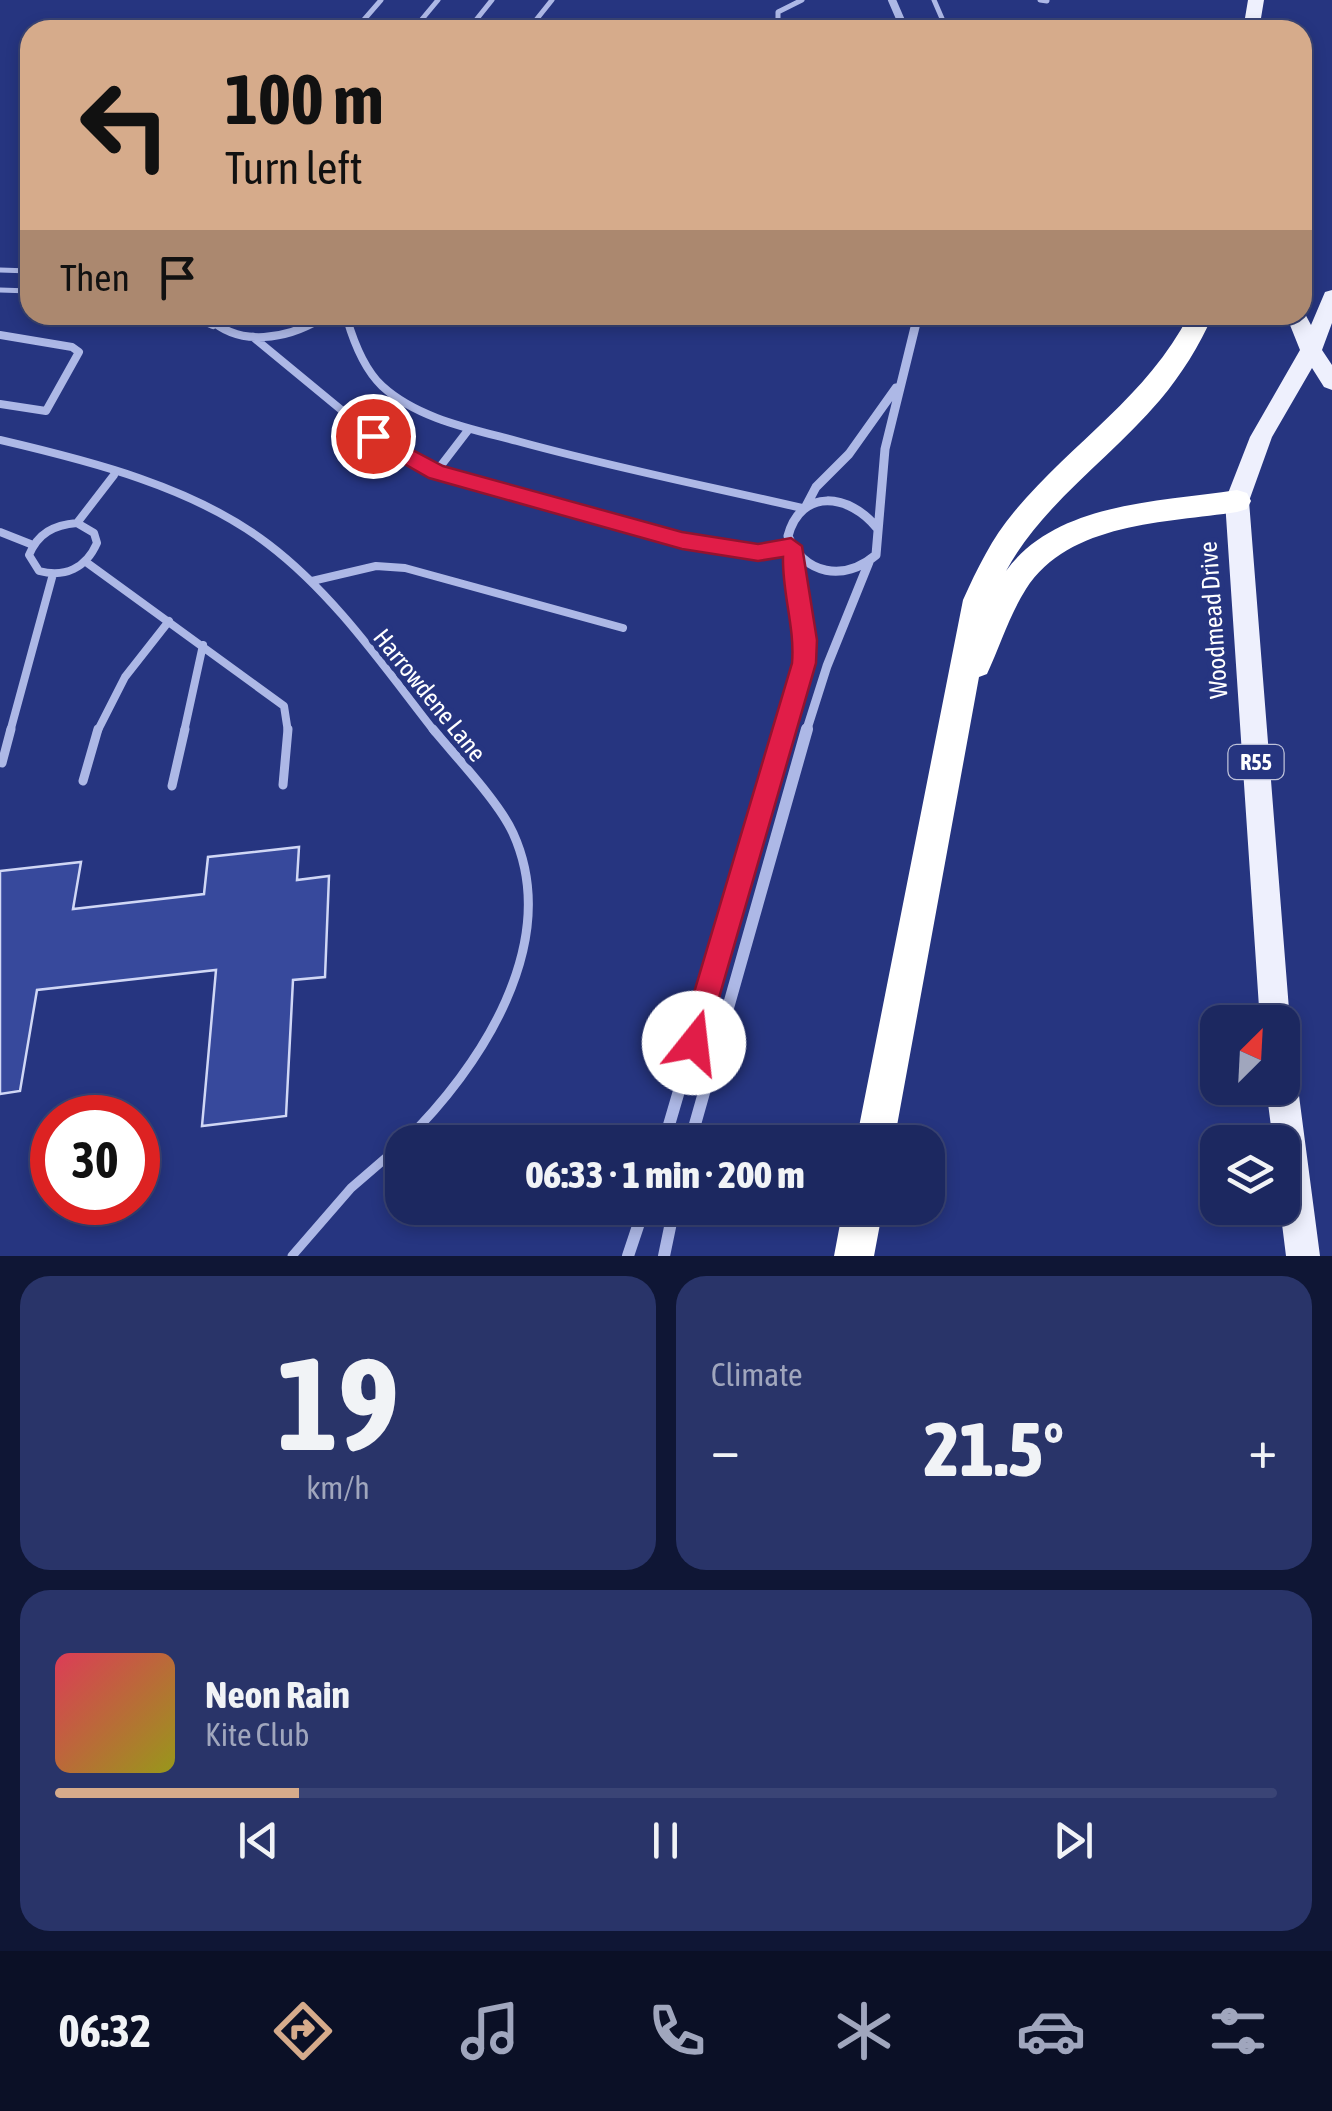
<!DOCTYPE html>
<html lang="en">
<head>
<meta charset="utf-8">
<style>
  :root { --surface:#1c2860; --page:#293469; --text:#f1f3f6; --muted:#a0a6bd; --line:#3a4475; --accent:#d6ab8b }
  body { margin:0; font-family:"Asap Condensed",sans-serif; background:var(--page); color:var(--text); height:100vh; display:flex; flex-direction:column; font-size:38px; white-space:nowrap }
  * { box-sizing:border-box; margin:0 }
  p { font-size:32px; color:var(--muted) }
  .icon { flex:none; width:55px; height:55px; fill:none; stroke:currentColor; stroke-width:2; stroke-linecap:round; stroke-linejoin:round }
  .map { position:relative; height:1256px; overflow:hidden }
  .details { display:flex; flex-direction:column; gap:20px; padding:20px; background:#0f1635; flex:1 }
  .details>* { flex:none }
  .banner { position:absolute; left:20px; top:20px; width:1292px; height:305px; border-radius:30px; box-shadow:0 5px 15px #0003,0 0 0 2px var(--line); background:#d6ab8b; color:#111; overflow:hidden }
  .needle { width:65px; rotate:24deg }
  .tools { position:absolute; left:1200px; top:1005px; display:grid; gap:20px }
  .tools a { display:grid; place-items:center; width:100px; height:100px; border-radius:20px; background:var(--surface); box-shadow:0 5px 15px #0003,0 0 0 2px var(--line); font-size:50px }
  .speed { position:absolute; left:30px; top:1095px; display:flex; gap:20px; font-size:50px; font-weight:700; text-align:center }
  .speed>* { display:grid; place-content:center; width:130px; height:130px; border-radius:50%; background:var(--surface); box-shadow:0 5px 15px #0003,0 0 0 2px var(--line); line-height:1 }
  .speed .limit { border:15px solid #d22; background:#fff; color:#111 }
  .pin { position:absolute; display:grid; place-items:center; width:85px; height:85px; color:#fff; margin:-42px; border:5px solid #fff; border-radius:50%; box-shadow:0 2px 10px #0007 }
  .me { position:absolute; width:110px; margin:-55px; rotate:16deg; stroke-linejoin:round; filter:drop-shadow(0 0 8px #0008) }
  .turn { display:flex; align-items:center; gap:35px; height:210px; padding:0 40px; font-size:45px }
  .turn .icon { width:130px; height:130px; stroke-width:2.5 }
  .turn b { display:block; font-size:70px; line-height:85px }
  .then { display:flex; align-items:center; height:95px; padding:0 40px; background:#0003; gap:20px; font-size:38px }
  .big { font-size:75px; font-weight:800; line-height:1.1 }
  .details .card { flex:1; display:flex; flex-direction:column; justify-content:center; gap:15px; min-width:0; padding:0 35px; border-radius:30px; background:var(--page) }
  .details .dial { align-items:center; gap:0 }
  .dial b { font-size:130px; line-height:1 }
  .song { display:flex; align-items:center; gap:30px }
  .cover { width:120px; height:120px; border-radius:15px; background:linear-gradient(135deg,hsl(350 70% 55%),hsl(60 70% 35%)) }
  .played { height:10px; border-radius:5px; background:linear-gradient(90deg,var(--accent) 20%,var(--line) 20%) }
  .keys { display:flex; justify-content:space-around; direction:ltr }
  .heat { display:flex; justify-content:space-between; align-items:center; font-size:55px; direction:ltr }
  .details .tiles { flex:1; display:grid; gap:20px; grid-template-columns:1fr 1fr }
  .card:last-child { grid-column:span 2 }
  .trip { position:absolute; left:385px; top:1125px; width:560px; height:100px; border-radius:30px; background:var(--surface); box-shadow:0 5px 15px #0003,0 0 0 2px var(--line); font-weight:800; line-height:100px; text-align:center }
  .dock { display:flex; height:160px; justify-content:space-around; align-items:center; background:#0b1026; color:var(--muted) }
  .dock .icon { width:70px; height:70px }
  .dock .selected { color:var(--accent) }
  .dock b { font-size:45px; color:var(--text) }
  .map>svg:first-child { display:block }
  .building { fill:#37499c; stroke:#d0d7f5; stroke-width:2.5 }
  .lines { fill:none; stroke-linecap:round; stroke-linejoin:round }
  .lane-far2 { stroke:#adb8e6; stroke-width:5 }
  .lane-far1 { stroke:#adb8e6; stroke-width:8 }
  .lane { stroke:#adb8e6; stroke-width:9 }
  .street-far2 { stroke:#adb8e6; stroke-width:8 }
  .street-far1 { stroke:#adb8e6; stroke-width:9 }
  .street { stroke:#adb8e6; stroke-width:12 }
  .primary { fill:#eef0fd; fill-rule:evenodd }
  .highway { fill:#fff; fill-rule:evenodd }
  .route { fill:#e11d48; stroke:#92132f; stroke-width:2.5 }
  .labels { text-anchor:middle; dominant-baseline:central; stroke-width:10; stroke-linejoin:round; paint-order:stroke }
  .shield { fill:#263580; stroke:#bec2d9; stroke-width:2.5 }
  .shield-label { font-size:22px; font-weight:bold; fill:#fff }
  .street-label { font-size:25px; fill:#fff; stroke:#263580 }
</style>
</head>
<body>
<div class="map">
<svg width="1332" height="1256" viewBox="0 0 1332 1256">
  <rect width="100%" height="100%" fill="#263580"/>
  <path class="building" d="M 299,847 L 297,880 L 329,876 L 325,977 L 293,980 L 286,1116 L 202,1126 L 216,970 L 37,990 L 20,1091 L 0,1094 L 0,871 L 81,862 L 73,909 L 204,894 L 208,857 Z"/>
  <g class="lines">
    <path class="lane-far2" d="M 934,0 L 947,30
      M 1040,0 L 1047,1
      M 355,30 L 381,0
      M 413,30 L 438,0
      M 468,30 L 492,0
      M 528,30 L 552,0
      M 778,30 L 778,12 L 802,0
      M 0,270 L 30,271
      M 0,290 L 30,291
      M 190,315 L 205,321
      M 206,315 L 213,321
      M 346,315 L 348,321
      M 316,321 L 326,315"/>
    <path class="lane-far1" d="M 199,319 L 213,325
      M 210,319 C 240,347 287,339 320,319
      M 347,319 C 354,343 364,369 382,386 C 418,419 472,429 517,441 C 611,467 707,486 802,508
      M 0,335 L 72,347 L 79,352 L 46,411 L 0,404
      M 253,337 L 373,436 L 436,472 L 721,550 L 758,553 L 791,547
      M 0,440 C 90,461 194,487 268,544 C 334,594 384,667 435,732
      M 436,472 L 469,429
      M 77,523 L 94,533 L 97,543 C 86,568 65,578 39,571 L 29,555 C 38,533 54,525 77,523 Z
      M 77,523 L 114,475
      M 0,532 L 33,545
      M 86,562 L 284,706 L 288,732
      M 312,581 L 376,566 L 405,568 L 623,628
      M 10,732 L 53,574
      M 97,732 L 125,677 L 169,621
      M 184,732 L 203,645"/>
    <path class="lane" d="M 2,763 L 11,729
      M 83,781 L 98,729
      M 283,785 L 288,729
      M 172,786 L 185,729
      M 404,1142 C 480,1068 563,943 513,833 C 499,802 456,757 433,729
      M 292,1256 L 351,1188 L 402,1144"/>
    <path class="street-far2" d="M 892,0 L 905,30
      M 916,321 L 918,315"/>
    <path class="street-far1" d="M 806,506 L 816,487 L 849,454 L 896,388
      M 877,528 C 850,494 801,487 788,536 C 804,575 844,582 876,555 L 885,449 L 917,319
      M 784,732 L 804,663 L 794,552
      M 806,732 L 827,666 L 869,562"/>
    <path class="street" d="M 664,1142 L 785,729
      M 690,1142 L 807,729
      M 628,1256 L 644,1208
      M 664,1256 L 674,1208"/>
    <path class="primary" d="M 1248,0 L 1264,0 L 1259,30 L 1243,30 Z
      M 1332,290 L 1332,323 L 1322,350 L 1332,365 L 1332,390 L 1324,387 L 1312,368 L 1272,437 L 1249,501 L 1290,1022 L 1282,1034 L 1282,1022 L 1260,1022 L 1225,501 L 1250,437 L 1300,350 L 1286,315 L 1302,315 L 1303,310 L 1311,325 L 1325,292 Z
      M 1282,1072 L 1293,1077 L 1298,1088 L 1320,1256 L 1286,1256 L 1280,1208 L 1282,1142 L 1273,1142 L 1266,1088 L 1282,1088 Z"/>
    <path class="highway" d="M 1189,315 L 1213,315 C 1199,346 1182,374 1160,400 C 1110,459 1044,502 1006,571 C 1056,502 1159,502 1237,490 L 1247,493 L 1251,501 L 1247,509 L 1237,512 C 1166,523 1069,522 1026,589 C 1009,616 1000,646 987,674 L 979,677 L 894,1142 L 856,1142 L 963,600 C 977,569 992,538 1014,512 C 1071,443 1147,397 1189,315 Z
      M 843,1208 L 883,1208 L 874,1256 L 834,1256 Z"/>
  </g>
  <path class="route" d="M 373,429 L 443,466 L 682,532 L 758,544 L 791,538 L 802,546 L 817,640 L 816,663 L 703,1053 L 694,1057 L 684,1053 L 679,1043 L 792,663 C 795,627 782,593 783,557 L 758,561 L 682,549 L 429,478 L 366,442 L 366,431 Z"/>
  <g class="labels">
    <rect class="shield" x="1228.5" y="745" width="55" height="34" rx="8"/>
    <g class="shield-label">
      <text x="1256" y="762">R55</text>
    </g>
    <g class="street-label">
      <text transform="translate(1213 620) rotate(-94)">Woodmead Drive</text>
      <text transform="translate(430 695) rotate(51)">Harrowdene Lane</text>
    </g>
  </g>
</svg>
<div class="tools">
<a><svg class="needle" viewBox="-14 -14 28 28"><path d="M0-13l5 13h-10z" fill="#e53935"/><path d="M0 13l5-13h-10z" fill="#a0a6bd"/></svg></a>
<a><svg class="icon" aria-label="layers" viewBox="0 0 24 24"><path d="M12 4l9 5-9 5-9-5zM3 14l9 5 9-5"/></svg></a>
</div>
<div class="speed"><div class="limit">30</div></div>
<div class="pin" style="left:373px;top:436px;background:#d93025"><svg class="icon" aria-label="arrive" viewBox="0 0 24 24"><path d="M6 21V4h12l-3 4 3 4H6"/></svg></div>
<svg class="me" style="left:694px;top:1043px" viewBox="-20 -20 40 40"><circle r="19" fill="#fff"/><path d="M0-13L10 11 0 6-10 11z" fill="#e11d48"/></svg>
<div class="trip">06:33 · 1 min · 200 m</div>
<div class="banner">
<div class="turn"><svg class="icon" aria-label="left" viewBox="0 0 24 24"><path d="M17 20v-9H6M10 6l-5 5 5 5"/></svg><div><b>100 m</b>Turn left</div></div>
<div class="then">Then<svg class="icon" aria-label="arrive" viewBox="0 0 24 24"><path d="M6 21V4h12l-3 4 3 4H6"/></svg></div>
</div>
</div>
<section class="details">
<div class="tiles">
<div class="card dial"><b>19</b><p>km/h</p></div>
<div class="card"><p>Climate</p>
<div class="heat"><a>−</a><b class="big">21.5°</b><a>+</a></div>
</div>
<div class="card">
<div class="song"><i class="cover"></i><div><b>Neon Rain</b><p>Kite Club</p></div></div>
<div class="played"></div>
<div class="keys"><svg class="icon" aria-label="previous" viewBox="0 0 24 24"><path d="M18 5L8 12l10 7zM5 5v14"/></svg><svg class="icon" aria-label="pause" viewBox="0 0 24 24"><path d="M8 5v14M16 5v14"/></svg><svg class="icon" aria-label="next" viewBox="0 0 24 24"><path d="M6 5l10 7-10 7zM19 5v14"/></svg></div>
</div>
</div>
</section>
<nav class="dock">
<b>06:32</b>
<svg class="icon selected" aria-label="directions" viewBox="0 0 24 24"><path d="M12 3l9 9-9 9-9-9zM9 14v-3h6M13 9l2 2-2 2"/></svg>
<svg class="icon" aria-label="music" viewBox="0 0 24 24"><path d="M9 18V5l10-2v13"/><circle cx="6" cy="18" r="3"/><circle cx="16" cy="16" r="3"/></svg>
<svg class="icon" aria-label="phone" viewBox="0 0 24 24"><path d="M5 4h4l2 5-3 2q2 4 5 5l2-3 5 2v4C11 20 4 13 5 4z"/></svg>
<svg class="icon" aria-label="climate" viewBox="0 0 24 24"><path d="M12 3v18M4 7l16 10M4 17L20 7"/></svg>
<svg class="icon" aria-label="car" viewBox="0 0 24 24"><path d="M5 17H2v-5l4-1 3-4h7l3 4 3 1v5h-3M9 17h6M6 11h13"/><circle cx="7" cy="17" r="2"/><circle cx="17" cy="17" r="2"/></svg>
<svg class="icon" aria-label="filters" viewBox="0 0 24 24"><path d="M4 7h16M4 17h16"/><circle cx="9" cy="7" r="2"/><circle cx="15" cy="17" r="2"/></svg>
</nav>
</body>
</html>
